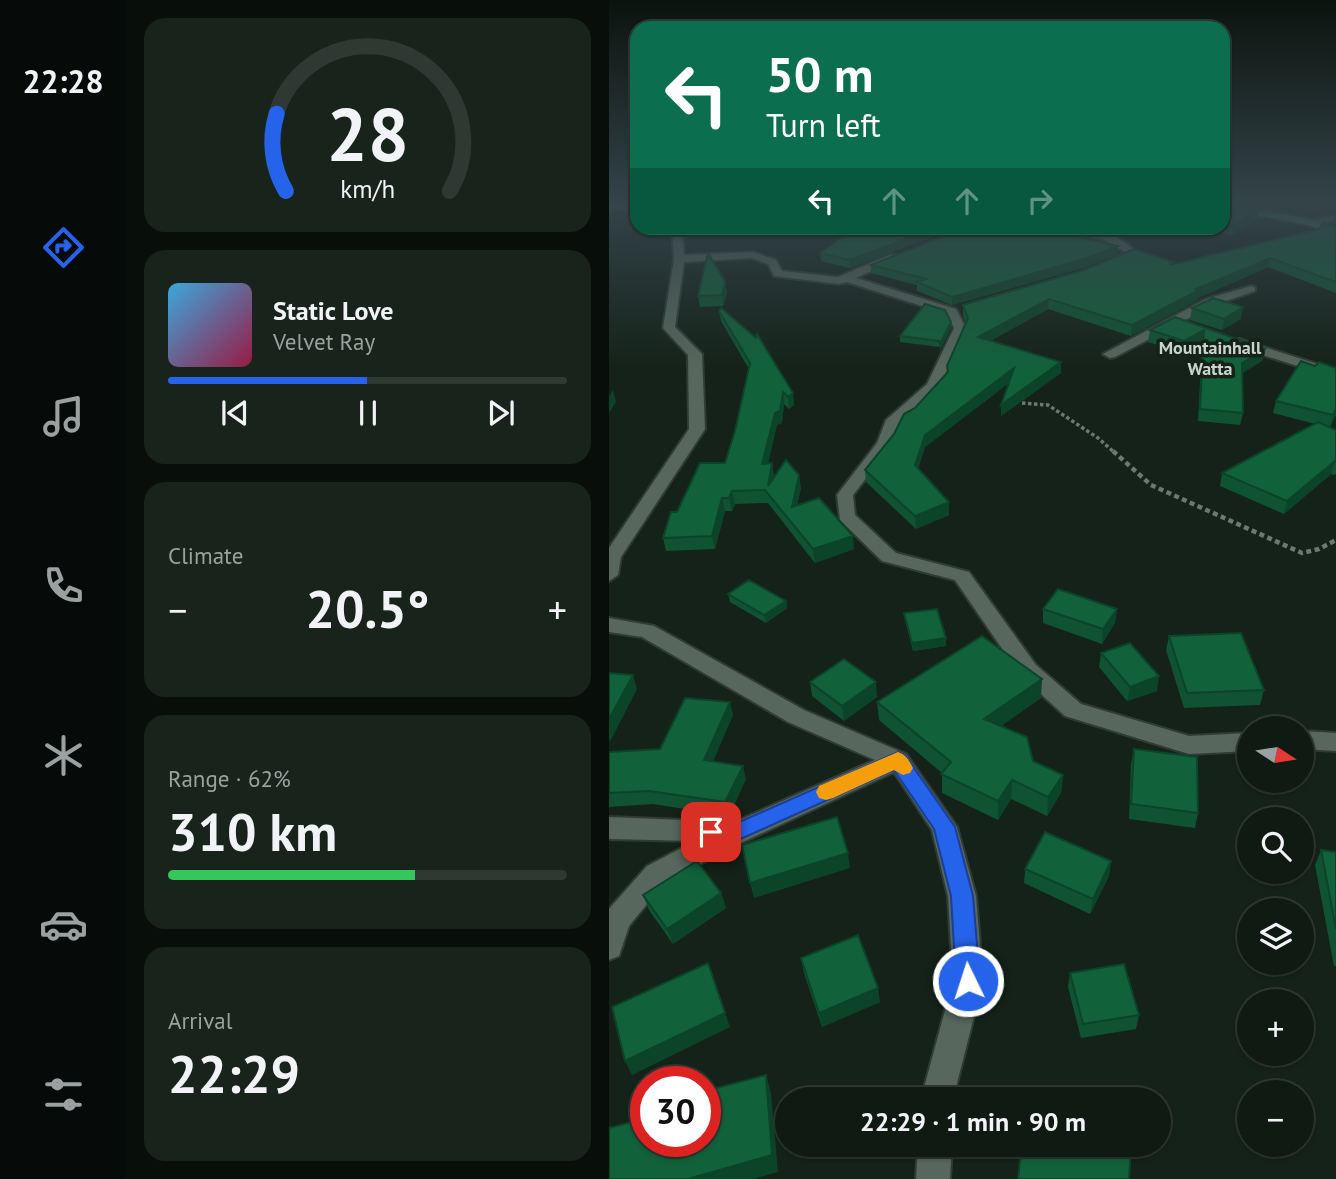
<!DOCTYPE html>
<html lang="en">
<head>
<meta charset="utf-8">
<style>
  :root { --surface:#0f1a13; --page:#18231c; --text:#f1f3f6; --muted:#9ba1a0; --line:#2f3833; --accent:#2563eb }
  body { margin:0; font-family:"PT Sans",sans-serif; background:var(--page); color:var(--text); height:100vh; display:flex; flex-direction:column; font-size:26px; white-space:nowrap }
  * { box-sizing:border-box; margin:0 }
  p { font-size:23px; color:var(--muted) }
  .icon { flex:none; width:38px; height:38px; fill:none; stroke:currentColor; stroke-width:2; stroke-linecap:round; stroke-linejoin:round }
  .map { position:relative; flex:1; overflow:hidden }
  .drawer { display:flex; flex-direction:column; gap:18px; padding:18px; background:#080e0a; width:483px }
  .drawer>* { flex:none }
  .guide { position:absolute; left:21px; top:21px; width:600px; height:214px; border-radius:21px; box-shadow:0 2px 5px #0004,0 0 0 2px var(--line); background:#0b6e4f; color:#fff; overflow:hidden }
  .needle { width:46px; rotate:102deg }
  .tools { position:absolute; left:628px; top:716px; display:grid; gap:14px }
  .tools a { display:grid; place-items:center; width:77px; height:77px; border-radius:50%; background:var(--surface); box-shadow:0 2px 5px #0004,0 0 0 2px var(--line); font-size:35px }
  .speed { position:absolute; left:21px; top:1066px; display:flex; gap:14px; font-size:35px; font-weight:700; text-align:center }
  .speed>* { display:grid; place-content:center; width:91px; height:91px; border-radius:50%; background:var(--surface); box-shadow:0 2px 5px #0004,0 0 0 2px var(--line); line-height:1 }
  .speed .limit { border:10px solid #d22; background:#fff; color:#111 }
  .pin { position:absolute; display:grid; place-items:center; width:60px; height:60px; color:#fff; margin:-30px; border-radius:14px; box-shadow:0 4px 10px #0006 }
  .me { position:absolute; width:77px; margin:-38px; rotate:356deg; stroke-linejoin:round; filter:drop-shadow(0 0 5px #0008) }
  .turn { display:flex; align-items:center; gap:24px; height:147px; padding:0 21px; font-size:32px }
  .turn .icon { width:91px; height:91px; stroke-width:2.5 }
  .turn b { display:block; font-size:49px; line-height:60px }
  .lanes { display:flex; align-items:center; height:66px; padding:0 21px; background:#0003; justify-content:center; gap:35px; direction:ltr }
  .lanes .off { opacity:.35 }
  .big { font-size:52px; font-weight:700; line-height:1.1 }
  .drawer .widget { flex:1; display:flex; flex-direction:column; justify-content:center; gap:10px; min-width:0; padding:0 24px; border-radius:21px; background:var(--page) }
  .drawer .dial { align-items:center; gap:0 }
  .dial svg { height:182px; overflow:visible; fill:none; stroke:var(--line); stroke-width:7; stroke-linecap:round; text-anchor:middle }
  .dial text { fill:var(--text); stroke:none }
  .song { display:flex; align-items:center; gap:21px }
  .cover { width:84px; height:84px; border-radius:10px; background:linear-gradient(135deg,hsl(200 70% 55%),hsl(340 70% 35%)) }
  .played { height:7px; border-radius:4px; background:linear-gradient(90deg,var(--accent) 50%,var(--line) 50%) }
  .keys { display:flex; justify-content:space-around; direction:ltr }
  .heat { display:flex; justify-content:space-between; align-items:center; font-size:38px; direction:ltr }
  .charge { height:10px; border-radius:5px; background:linear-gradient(90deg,#34c759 62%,var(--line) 0) }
  .trip { position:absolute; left:166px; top:1087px; width:396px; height:70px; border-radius:35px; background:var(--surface); box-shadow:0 2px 5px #0004,0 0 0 2px var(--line); font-weight:700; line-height:70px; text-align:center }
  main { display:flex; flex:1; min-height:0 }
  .tab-bar { display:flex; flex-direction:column; width:126px; justify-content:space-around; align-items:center; background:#060a08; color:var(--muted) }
  .tab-bar .icon { width:49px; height:49px }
  .tab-bar .active { color:var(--accent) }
  .tab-bar b { font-size:32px; color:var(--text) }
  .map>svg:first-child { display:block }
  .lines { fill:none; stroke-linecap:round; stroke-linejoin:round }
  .minor-casing { stroke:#313b35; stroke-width:4 }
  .tertiary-casing { stroke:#313b35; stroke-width:4 }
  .primary-casing { stroke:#313b35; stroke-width:4 }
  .path-far1 { stroke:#6c7870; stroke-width:3.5; stroke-dasharray:3.5 2.5; stroke-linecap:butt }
  .path { stroke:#6c7870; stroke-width:4.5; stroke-dasharray:5 3.5; stroke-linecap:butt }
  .minor { fill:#57675d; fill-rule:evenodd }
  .tertiary { fill:#57675d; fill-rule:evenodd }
  .primary { fill:#538769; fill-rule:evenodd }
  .wall { fill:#0f5333 }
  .shaded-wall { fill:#0c4429 }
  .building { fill:#11613b; stroke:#0c4429; stroke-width:2 }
  .route { fill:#2563eb; stroke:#184099; stroke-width:2 }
  .slow { fill:#f59e0b }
  .labels { text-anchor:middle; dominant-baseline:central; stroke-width:7; stroke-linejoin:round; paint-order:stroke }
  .far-neighbourhood-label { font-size:18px; font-weight:bold; fill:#cad4cd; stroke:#142219 }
</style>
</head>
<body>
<main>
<nav class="tab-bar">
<b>22:28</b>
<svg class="icon active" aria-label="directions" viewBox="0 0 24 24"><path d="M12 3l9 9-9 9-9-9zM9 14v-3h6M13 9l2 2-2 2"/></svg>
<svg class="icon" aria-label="music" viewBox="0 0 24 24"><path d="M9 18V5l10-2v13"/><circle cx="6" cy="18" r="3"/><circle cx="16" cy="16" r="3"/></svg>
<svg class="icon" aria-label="phone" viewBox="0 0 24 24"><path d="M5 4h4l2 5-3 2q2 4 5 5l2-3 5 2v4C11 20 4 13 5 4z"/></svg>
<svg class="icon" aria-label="climate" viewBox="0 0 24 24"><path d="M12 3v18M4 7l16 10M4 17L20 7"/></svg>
<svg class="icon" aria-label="car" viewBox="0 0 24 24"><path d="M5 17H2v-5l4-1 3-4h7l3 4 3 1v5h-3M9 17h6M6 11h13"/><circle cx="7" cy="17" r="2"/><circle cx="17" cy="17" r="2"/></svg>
<svg class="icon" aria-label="filters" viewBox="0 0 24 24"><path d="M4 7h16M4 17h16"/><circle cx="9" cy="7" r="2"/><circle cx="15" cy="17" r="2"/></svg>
</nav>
<section class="drawer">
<div class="widget dial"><svg viewBox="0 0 100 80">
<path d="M14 69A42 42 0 1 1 86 69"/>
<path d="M14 69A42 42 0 0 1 10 35" stroke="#2563eb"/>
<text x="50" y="56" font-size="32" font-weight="700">28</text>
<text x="50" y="72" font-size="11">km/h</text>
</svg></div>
<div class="widget">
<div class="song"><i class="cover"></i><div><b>Static Love</b><p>Velvet Ray</p></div></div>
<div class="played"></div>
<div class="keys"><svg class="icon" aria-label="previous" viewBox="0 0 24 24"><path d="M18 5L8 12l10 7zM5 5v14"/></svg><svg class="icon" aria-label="pause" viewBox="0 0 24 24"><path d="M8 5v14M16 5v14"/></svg><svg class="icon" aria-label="next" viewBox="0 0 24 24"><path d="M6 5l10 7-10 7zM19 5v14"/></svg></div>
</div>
<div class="widget"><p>Climate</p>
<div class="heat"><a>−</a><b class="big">20.5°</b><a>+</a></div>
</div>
<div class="widget"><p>Range · 62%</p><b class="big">310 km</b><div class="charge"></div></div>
<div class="widget"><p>Arrival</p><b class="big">22:29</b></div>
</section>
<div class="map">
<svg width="727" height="1179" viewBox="0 0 727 1179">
  <rect width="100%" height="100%" fill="#142219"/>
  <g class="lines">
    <g class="minor-casing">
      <path id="minor" d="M 727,215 L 727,221 L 701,225 L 696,222 Z
        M 63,228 L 73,228 L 75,255 L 144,252 L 167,260 L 173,271 L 229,277 L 281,255 L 289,255 L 289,259 L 247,278 L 347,309 L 357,328 L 331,386 L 289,425 L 284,444 L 244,495 L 246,515 L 287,553 L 360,572 L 427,665 L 472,704 L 580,736 L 640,733 L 640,751 L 580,754 L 456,716 L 411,675 L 346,580 L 273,561 L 231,520 L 228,495 L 268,443 L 277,420 L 318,384 L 345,328 L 338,314 L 238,282 L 230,284 L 165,276 L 159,264 L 143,258 L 75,262 L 66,327 L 93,354 L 96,429 L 12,557 L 9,575 L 0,581 L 0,548 L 80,429 L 79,355 L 54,328 L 65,259 Z
        M 443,228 C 471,225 508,230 528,253 L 507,265 L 499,265 L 499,261 L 516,252 L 495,240 Z
        M 642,286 L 646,287 L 646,291 L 605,305 L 506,357 L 501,358 L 494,354 L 597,299 Z
        M 630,339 L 727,370 L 727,378 L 625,346 L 624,343 Z
        M 0,618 L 45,626 L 195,710 L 297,754 L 348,827 L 367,896 L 374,981 L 344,1099 L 312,1099 L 344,981 L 339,896 L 323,830 L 285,772 L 136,841 L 56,882 L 20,926 L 10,956 L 0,960 L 0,909 L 38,866 L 86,841 L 0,839 L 0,817 L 126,822 L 266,760 L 179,722 L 33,637 L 0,632 Z
        M 693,731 L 727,733 L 727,751 L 693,749 Z
        M 309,1144 L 343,1144 L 341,1179 L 307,1179 Z"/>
    </g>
    <g class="tertiary-casing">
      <path id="tertiary" d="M 28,203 L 28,208 L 0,210 L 0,204 Z"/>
    </g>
    <g class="primary-casing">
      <path id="primary" d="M 614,203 L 701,219 L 727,228 L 727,234 L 699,225 L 614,209 Z"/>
    </g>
    <path class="path-far1" d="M 413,403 L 439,405 L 489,438 L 506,453"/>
    <path class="path" d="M 504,451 L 542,485 L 693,553 L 710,549 L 727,540"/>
    <use href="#minor" class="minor"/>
    <use href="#tertiary" class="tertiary"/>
    <use href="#primary" class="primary"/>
  </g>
  <path class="wall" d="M 614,203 L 649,218 L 622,235 L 580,228 L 614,228 Z
    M 624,203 L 667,203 L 665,208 Z
    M 726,215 L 727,215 L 727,226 L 724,224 Z
    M 727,226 L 727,293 L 659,267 L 589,298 L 589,300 L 522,336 L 439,309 L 381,341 L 452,373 L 392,416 L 400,383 L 316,447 L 309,469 L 340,502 L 340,515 L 307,529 L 257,482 L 256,470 L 306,408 L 338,373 L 338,366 L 357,324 L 354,316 L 354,305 L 565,262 L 565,264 Z
    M 269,228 L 347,228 L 241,268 L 212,261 L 211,253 L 264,236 Z
    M 471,237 L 509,246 L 508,254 L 477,267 L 343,305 L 308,291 L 308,285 L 262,273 L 262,265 Z
    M 116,282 L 118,293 L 114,306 L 91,307 L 89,296 Z
    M 583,308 L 632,319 L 613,330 L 581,320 Z
    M 110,311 L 184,393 L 185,405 L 180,409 L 175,404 L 173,423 L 168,425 L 159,463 L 163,463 L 165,478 L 192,488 L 188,505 L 245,549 L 206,563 L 159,503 L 126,504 L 123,511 L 116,511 L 106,549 L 57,551 L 54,538 L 68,512 L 116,463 L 126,431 L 140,369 L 112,321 Z
    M 566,317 L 656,349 L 653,361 L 633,373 L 634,413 L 631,425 L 589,421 L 593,342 L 574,353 L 539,342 L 541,330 Z
    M 342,328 L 331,350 L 331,347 L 291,342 L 291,336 Z
    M 706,366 L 727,368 L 727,415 L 721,427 L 727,430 L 727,474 L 725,475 L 722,474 L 675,514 L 611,486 L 613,473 L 706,424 L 664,413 L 667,401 Z
    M 119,594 L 177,601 L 178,608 L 157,623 L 121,602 Z
    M 434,609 L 508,609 L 506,623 L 493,644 L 434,623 Z
    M 295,613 L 337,638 L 337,646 L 304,651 L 296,620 Z
    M 560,636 L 655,690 L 651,705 L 575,708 L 557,650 Z
    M 492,653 L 548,691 L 518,701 L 490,667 Z
    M 201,682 L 268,697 L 235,721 L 203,696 Z
    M 432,698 L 392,726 L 424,761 L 454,775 L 452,793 L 438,816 L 402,799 L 389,820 L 333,793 L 333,773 L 270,720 L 268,702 Z
    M 124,715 L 104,761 L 137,779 L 120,816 L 44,804 L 0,807 L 0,752 L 51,749 Z
    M 525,749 L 589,813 L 586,828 L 520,819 L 522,764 Z
    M 712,850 L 727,852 L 727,966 L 725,966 L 706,865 Z
    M 502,861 L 500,876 L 481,914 L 415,883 L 416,869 Z
    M 112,893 L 117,908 L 64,944 L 40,910 L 34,895 Z
    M 192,958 L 271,1002 L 213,1027 L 195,973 Z
    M 461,973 L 530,1015 L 527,1029 L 472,1038 L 459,987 Z"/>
  <path class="shaded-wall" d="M 651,209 L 649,218 L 622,235 L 624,226 Z
    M 327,228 L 347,228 L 241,268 L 240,260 Z
    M 509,246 L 508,254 L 477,267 L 343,305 L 343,297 Z
    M 661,258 L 659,267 L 589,298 L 589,300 L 522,336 L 523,325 L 587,289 Z
    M 116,282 L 118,293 L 114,306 L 113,295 Z
    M 440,299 L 439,309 L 369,348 L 369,337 Z
    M 634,307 L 632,319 L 613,330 L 615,319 Z
    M 342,322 L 342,328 L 331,350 L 331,344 Z
    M 595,330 L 593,342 L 574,353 L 575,341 Z
    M 656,349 L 653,361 L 631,375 L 633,363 Z
    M 452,362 L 452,373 L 392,416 L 392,405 Z
    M 405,368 L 405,379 L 316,447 L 306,478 L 306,465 L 316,435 Z
    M 4,390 L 7,402 L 0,413 L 0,396 Z
    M 174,392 L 175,404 L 173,423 L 168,425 L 156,476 L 153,464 L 166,413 Z
    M 184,393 L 185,405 L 180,409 L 179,397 Z
    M 727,409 L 727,415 L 721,427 L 724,415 Z
    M 726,461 L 722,474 L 675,514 L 678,501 Z
    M 163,463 L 165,476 L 162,499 L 159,486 Z
    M 190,475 L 192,488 L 185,520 L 183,507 Z
    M 123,491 L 126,504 L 123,511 L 120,498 Z
    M 113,498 L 116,511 L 106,549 L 103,536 Z
    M 340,502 L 340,515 L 307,529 L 306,516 Z
    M 244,536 L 245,549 L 206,563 L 204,549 Z
    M 177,601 L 178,608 L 157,623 L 155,615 Z
    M 508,609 L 506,623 L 493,644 L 494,629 Z
    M 337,638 L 337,646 L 304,651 L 303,643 Z
    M 24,675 L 28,689 L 1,742 L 0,738 L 0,719 Z
    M 550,676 L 548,691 L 518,701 L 521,687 Z
    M 433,679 L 432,698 L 375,738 L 375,719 Z
    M 267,682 L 268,697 L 235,721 L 233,706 Z
    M 121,702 L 124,715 L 99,773 L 95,760 Z
    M 134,766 L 137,779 L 120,816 L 116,802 Z
    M 454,775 L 452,793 L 438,816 L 439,797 Z
    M 403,780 L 402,799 L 389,820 L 389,801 Z
    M 239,853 L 241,868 L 145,898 L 141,883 Z
    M 502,861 L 500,876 L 481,914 L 484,899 Z
    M 112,893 L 117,908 L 64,944 L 58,929 Z
    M 269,988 L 271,1002 L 213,1027 L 210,1013 Z
    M 116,1013 L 121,1027 L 23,1075 L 16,1061 Z
    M 157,1075 L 162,1093 L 169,1172 L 144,1179 L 79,1179 Z"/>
  <path class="building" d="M 614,203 L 618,203 L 651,209 L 624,226 L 614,224 Z
    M 714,223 L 727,226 L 727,282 L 661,258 L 587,289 L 590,290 L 523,325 L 440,299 L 369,337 L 452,362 L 392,405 L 405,368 L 316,435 L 306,465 L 340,502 L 306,516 L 256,470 L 285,434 L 295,414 L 306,408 L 339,372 L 338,366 L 359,318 L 354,305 L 475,270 L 525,249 L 565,262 L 561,265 L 710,229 Z
    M 269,228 L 327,228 L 240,260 L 211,253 L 244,230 L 264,236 Z
    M 355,228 L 456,228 L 471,230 L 465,236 L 509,246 L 478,258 L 343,297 L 308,282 L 317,279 L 262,265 Z
    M 99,253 L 116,282 L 113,295 L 89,296 Z
    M 604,298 L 634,307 L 615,319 L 583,308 Z
    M 316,304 L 336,310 L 342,322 L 331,344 L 330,341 L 291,336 Z
    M 112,308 L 147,338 L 148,334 L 184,393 L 179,397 L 174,392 L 171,411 L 166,413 L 153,464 L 163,463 L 159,486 L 177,460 L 190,475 L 183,507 L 210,498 L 244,536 L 204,549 L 156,490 L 123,491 L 120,498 L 113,498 L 103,536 L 54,538 L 62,512 L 68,512 L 91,463 L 116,463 L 126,431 L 141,363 L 110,311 Z
    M 566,317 L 656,349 L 633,363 L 634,413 L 591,409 L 595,330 L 575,341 L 541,330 Z
    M 692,361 L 706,366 L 710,362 L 727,368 L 727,409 L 724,415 L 667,401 Z
    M 709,422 L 727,430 L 727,461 L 726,461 L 678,501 L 613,473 Z
    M 140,580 L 177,601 L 155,615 L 119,594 Z
    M 449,589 L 508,609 L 494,629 L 434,609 Z
    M 328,609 L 337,638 L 303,643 L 295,613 Z
    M 632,633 L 655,690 L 578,693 L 560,636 Z
    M 373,636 L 433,679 L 375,719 L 418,737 L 424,761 L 454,775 L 439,797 L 403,780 L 389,801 L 332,774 L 342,762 L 268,702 Z
    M 521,643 L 550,676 L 521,687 L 492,653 Z
    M 235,659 L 267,682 L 233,706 L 201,682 Z
    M 0,673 L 24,675 L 0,719 Z
    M 76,698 L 121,702 L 95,760 L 134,766 L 116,802 L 40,791 L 0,793 L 0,752 L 51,749 Z
    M 525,749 L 588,757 L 589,813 L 522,804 Z
    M 228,817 L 239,853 L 141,883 L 133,845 Z
    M 436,832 L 502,861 L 484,899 L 416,869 Z
    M 712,850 L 727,852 L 727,929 Z
    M 88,861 L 112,893 L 58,929 L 34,895 Z
    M 249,935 L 269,988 L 210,1013 L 192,958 Z
    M 99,963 L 116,1013 L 16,1061 L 3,1007 Z
    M 515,964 L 530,1015 L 474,1024 L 461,973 Z
    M 157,1075 L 163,1155 L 79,1179 L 0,1179 L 0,1128 L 37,1118 L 37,1141 L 96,1141 L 96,1091 Z
    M 413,1144 L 522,1144 L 520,1179 L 409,1179 Z"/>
  <linearGradient id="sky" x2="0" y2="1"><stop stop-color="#0b130e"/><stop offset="0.55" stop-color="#344449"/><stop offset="1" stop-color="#344449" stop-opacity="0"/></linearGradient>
  <rect width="727" height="368" fill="url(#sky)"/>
  <path class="route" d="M 289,752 L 296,755 L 346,827 L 364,896 L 371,981 L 368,990 L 359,993 L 351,990 L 347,981 L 342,896 L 325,829 L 285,770 L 127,841 L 94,838 L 91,832 L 94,825 L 102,823 L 126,824 Z"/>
  <path class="slow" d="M 289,752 C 297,755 300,760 304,768 L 301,773 L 294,775 L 285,770 L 224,798 L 217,800 L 210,798 L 207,792 L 210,786 Z"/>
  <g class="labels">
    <g class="far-neighbourhood-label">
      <text x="601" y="347">Mountainhall<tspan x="601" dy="21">Watta</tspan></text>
    </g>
  </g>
</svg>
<div class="tools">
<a><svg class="needle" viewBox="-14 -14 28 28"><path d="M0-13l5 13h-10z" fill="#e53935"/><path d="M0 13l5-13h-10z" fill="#9ba1a0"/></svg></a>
<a><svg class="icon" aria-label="search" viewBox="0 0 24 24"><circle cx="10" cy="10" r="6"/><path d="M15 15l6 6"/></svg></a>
<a><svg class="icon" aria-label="layers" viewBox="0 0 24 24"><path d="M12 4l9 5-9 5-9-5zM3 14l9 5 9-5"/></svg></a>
<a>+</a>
<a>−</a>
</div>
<div class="speed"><div class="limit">30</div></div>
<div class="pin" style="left:102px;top:832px;background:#d93025"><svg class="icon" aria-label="arrive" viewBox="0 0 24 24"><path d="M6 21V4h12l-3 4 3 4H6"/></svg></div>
<svg class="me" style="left:359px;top:981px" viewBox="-20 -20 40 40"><circle r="17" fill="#2563eb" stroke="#fff" stroke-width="3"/><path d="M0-11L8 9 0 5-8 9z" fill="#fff"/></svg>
<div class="trip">22:29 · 1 min · 90 m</div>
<div class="guide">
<div class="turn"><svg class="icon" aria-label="left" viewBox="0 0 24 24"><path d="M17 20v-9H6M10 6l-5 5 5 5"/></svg><div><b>50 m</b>Turn left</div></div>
<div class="lanes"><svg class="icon" aria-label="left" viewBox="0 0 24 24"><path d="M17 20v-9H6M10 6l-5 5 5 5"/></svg><svg class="icon off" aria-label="ahead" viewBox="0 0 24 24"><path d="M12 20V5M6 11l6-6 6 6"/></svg><svg class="icon off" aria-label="ahead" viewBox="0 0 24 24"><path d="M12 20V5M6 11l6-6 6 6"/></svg><svg class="icon off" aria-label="right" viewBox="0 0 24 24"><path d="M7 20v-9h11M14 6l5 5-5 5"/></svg></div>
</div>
</div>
</main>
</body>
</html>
